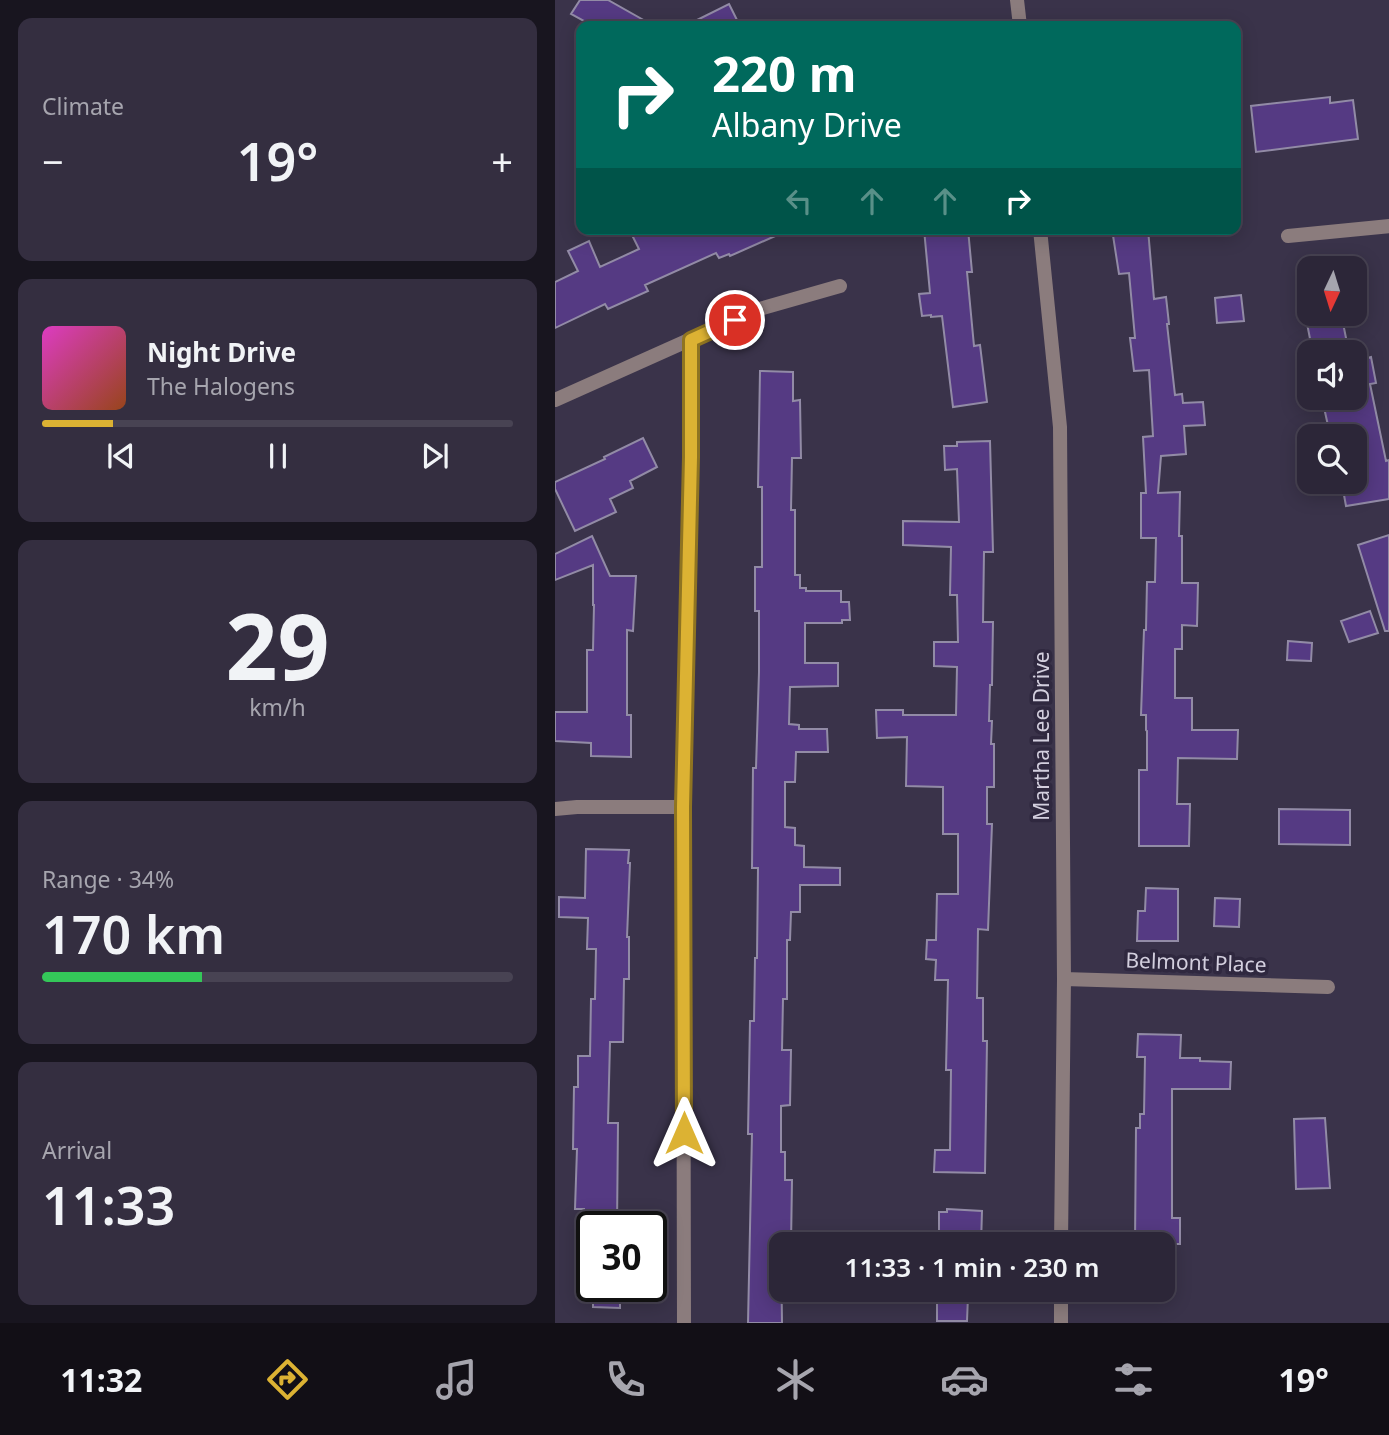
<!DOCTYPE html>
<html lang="en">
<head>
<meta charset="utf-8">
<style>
  :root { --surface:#2c2638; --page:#342e40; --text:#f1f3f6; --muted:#a6a5ae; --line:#484353; --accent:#dcb233 }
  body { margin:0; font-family:"Noto Sans",sans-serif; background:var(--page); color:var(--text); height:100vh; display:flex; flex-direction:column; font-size:26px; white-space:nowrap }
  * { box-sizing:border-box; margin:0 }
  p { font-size:23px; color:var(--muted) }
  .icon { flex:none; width:38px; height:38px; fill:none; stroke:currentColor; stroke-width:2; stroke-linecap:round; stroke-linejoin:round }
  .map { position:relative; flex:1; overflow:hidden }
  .panel { display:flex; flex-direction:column; gap:18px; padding:18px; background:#18151f; width:555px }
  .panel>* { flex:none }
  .banner { position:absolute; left:21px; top:21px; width:665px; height:214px; border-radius:14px; box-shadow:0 4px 18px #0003,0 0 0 2px var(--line); background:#00695c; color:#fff; overflow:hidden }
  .needle { width:46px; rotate:184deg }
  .fabs { position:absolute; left:742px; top:256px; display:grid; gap:14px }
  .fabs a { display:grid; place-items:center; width:70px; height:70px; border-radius:14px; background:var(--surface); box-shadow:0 4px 18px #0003,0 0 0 2px var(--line); font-size:35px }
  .speed { position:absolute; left:21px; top:1211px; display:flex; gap:14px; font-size:35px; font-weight:700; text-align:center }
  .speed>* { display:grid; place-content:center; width:91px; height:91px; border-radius:50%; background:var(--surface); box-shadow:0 4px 18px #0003,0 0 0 2px var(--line); line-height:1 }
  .speed .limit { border:4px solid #111; border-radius:10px; background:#fff; color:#111 }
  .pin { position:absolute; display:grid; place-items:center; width:60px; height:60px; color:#fff; margin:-30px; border:4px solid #fff; border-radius:50%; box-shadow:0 2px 7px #0007 }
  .me { position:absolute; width:77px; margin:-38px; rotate:0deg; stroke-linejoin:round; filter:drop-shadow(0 0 5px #0008) }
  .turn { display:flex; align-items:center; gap:24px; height:147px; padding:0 21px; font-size:32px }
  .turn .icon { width:91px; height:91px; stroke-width:2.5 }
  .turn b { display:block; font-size:49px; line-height:60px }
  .lanes { display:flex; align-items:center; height:66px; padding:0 21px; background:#0003; justify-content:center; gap:35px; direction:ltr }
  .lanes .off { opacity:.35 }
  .big { font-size:52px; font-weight:600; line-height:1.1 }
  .panel .widget { flex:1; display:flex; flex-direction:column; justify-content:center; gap:10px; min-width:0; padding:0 24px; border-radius:14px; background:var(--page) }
  .panel .dial { align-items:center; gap:0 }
  .dial b { font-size:91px; line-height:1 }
  .song { display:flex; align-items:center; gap:21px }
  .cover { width:84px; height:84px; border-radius:10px; background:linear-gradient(135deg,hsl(310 70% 55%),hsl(20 70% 35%)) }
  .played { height:7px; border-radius:4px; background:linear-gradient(90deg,var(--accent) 15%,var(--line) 15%) }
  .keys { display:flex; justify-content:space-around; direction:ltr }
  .heat { display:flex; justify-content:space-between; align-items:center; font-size:38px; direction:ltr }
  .charge { height:10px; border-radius:5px; background:linear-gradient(90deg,#34c759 34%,var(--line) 0) }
  .trip { position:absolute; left:214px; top:1232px; width:406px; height:70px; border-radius:14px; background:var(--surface); box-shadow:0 4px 18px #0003,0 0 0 2px var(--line); font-weight:600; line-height:70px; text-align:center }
  .tabs { display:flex; height:112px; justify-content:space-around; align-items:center; background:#120f16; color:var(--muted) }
  .tabs .icon { width:49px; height:49px }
  .tabs .on { color:var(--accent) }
  .tabs b { font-size:32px; color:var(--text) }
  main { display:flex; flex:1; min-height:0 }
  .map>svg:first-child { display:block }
  .building { fill:#553a83; stroke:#928ba6; stroke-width:2 }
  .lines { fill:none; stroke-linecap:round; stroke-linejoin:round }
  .street { stroke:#8b7c7d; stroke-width:14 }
  .route-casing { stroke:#8f7421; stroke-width:18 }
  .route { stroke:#dcb233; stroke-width:12 }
  .labels { text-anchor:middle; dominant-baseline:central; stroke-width:7; stroke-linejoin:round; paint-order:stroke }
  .street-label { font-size:21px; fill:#d3cfde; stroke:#2f283f }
</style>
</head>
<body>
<main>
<section class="panel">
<div class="widget"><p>Climate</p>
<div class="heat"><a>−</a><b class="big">19°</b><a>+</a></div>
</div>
<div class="widget">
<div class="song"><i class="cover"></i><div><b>Night Drive</b><p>The Halogens</p></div></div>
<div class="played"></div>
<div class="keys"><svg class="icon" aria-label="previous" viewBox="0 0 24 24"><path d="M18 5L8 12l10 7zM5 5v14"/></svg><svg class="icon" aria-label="pause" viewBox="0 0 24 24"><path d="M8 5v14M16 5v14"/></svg><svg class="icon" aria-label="next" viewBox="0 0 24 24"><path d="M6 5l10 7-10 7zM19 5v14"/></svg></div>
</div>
<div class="widget dial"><b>29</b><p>km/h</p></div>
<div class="widget"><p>Range · 34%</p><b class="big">170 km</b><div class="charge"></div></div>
<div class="widget"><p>Arrival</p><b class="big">11:33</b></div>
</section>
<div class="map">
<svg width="835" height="1323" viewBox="0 0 835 1323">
  <rect width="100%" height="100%" fill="#3a334a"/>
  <path class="building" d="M 25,0 L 53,0 L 99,26 L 38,26 L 16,14 Z
    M 174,4 L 185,26 L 130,26 Z
    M 775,97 L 775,103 L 798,100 L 803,139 L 701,152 L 696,106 Z
    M 74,229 L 236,229 L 175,256 L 174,254 L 164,258 L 161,253 L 90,285 L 93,291 L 53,309 L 50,304 L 0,328 L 0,282 L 23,271 L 13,251 L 34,241 L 45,267 L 84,249 Z
    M 369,229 L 413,229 L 417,272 L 412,272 L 419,346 L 425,345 L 432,402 L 398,407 L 387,316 L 376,317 L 376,315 L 367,316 L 364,294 L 375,293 Z
    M 557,229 L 593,229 L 599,299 L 611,297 L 614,324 L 612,324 L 620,395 L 627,394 L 628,403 L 648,402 L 650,425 L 629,426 L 631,454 L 606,456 L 603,493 L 625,492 L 624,536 L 627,536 L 627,583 L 643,583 L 642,626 L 627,625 L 627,649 L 620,649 L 620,698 L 637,698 L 637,730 L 683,730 L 682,759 L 623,758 L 622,804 L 635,804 L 634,846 L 584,846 L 584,770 L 592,770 L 592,731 L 591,730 L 591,715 L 586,715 L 589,630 L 591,630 L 592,582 L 600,582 L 601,538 L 586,538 L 586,493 L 591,493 L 588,437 L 598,436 L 594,370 L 579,371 L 575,338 L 580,338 L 574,273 L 564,274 Z
    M 686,295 L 689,321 L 662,323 L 660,298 Z
    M 750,313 L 786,313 L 792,343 L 757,349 Z
    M 808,354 L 809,359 L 816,357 L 821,383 L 815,384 L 831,461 L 834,460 L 834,499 L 791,506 L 787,484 L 800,481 L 800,425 L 774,430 L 768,403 L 783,400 L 783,397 L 800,397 L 800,355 Z
    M 205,371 L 238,372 L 238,401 L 245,400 L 246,458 L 237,458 L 236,510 L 240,510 L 240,575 L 245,575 L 245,588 L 251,588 L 251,591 L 286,591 L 286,602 L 294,602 L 295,620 L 287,620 L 287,623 L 250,623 L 250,663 L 283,663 L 283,686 L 235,687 L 234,724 L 244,725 L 244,729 L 272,729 L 273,752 L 241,752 L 240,782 L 230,782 L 230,827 L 240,828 L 240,845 L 249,846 L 249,867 L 285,868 L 285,885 L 245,885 L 245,912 L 236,912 L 235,940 L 232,940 L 232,999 L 228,999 L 227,1050 L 236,1050 L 235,1105 L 226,1106 L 226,1152 L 230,1152 L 230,1180 L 237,1180 L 236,1244 L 226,1244 L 227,1323 L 193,1323 L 197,1134 L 193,1134 L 195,1021 L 199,1021 L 200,958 L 202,958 L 203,868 L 197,868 L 198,768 L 201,768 L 204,672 L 204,611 L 200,611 L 200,567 L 207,567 L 207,487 L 203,487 Z
    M 88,438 L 102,467 L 75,481 L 78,488 L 55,499 L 61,512 L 20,531 L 0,489 L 0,482 L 50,459 L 49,457 Z
    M 435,441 L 438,552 L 429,552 L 428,622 L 438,622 L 437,685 L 435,685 L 434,721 L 437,721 L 436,744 L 439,744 L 439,787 L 432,787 L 432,824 L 437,824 L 433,930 L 423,929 L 422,998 L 428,998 L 428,1041 L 432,1041 L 430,1173 L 379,1172 L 380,1150 L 395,1150 L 396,1070 L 391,1070 L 393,980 L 380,980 L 381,960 L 371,959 L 372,940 L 381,940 L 382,894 L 403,894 L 403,834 L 388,834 L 388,787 L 351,786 L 352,737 L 322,738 L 321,710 L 348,710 L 348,715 L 401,715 L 402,667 L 379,666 L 379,642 L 403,642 L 402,595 L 395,595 L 396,547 L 348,545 L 348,521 L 404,522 L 402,469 L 390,470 L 389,446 L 402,446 L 402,442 Z
    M 834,535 L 834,631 L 830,631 L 803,545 Z
    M 37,536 L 55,576 L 81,576 L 78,631 L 72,630 L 72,715 L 76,715 L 76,757 L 36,756 L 36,743 L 0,741 L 0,712 L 32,712 L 32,650 L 38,650 L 39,605 L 38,605 L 38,565 L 0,580 L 0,554 Z
    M 815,611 L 823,633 L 794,642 L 786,621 Z
    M 733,641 L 757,643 L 756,661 L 732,660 Z
    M 724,809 L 795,810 L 795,845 L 724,844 Z
    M 31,849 L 74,850 L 73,863 L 75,863 L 72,937 L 74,937 L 74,979 L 69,979 L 68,1042 L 55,1042 L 53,1123 L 63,1123 L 62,1227 L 29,1227 L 29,1209 L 20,1209 L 22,1149 L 18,1149 L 19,1087 L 23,1087 L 23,1056 L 35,1056 L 36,999 L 40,999 L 41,949 L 32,949 L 33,918 L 4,917 L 4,897 L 30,898 Z
    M 591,888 L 623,889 L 623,941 L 582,941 L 583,911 L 590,911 Z
    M 660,898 L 685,899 L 684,927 L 659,926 Z
    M 583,1034 L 626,1035 L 625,1058 L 645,1058 L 645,1061 L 676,1062 L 675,1089 L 617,1089 L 617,1218 L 625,1218 L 625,1244 L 580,1244 L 581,1128 L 585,1128 L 585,1114 L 589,1114 L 590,1057 L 582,1057 Z
    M 770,1118 L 775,1188 L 741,1189 L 739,1119 Z
    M 392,1209 L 427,1211 L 426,1244 L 384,1244 L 384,1212 L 392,1212 Z
    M 38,1286 L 65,1286 L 65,1308 L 38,1307 Z
    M 382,1295 L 413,1296 L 412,1321 L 382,1321 Z"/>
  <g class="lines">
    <path class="street" d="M 462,0 L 465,26
      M 485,229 L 505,427 L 509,979 L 506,1244
      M 733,236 L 835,226
      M 0,400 L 201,310 L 285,286
      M 0,809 L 22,807 L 128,807
      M 509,979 L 773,987
      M 129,1323 L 128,807 L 136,457 L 136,340
      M 506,1323 L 506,1290"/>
  </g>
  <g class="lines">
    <g class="route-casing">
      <path id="route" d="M 129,1133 L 128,807 L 136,457 L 136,340 L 180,320"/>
    </g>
    <use href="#route" class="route"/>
  </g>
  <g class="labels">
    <g class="street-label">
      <text transform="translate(486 736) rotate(-90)">Martha Lee Drive</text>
      <text transform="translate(641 962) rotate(2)">Belmont Place</text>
    </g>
  </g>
</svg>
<div class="fabs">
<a><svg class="needle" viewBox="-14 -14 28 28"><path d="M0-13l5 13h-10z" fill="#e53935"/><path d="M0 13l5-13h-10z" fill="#a6a5ae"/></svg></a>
<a><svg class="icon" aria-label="sound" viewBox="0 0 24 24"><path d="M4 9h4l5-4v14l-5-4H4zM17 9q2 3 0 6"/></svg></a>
<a><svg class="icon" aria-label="search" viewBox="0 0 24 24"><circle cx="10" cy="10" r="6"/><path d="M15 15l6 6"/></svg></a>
</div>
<div class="speed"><div class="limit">30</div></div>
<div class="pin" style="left:180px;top:320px;background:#d93025"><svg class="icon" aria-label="arrive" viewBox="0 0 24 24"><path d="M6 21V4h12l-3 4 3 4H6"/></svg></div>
<svg class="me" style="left:129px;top:1133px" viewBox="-20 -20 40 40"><path d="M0-17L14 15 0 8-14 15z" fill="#dcb233" stroke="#fff" stroke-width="4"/></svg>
<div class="trip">11:33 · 1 min · 230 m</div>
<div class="banner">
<div class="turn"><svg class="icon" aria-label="right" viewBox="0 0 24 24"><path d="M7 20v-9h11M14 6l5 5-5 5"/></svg><div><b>220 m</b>Albany Drive</div></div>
<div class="lanes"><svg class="icon off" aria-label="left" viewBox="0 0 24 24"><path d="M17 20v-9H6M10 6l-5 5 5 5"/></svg><svg class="icon off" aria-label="ahead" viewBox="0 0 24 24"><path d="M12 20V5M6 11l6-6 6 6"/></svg><svg class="icon off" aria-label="ahead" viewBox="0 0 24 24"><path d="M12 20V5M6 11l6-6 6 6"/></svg><svg class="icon" aria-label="right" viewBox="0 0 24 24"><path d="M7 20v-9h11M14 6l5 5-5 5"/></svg></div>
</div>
</div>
</main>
<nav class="tabs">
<b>11:32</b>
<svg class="icon on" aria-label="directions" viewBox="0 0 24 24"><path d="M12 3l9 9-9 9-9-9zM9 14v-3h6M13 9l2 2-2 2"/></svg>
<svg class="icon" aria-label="music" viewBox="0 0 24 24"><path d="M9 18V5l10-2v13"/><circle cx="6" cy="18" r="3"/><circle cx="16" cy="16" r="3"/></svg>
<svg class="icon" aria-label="phone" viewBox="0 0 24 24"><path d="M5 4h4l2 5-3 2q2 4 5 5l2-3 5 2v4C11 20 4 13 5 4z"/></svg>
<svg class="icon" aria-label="climate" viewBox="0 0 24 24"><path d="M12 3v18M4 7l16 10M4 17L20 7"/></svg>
<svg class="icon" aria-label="car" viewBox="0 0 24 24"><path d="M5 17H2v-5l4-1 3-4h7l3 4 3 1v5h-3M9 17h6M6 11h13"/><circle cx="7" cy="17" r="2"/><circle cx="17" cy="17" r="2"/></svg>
<svg class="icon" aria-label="filters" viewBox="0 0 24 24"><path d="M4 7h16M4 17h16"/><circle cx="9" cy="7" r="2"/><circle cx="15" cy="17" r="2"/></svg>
<b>19°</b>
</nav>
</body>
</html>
